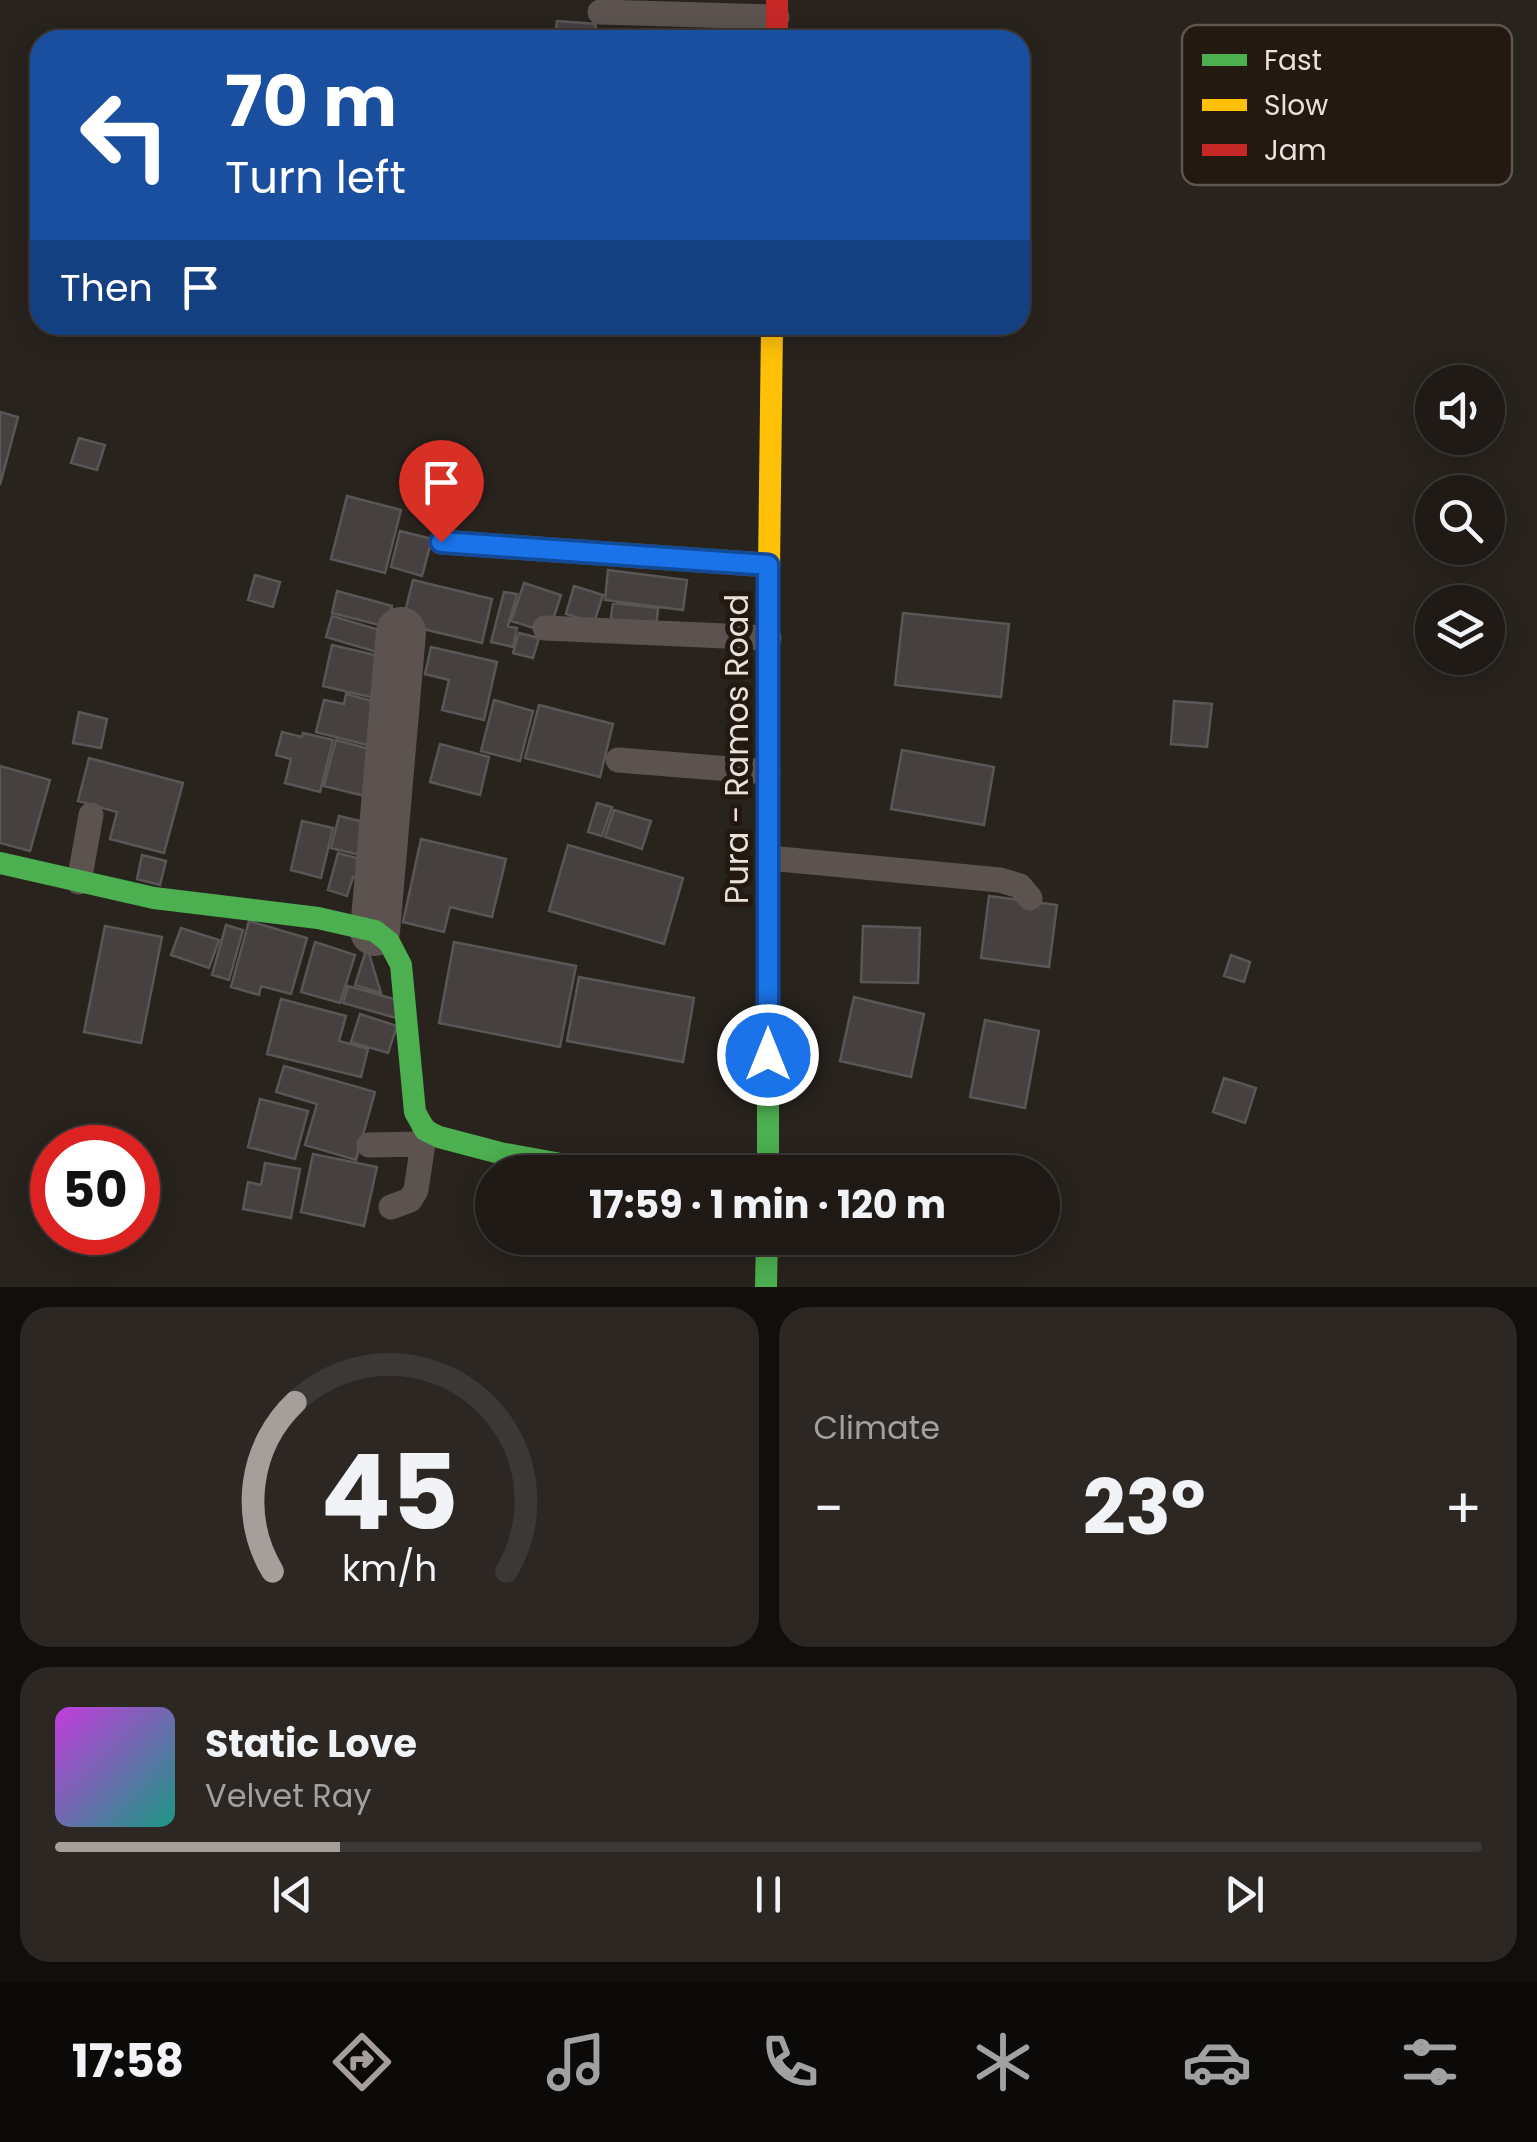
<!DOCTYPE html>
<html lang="en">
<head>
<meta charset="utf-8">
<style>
  :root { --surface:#1f1a16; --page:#2c2723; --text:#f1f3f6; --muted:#a1a1a1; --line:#3c3835; --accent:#a69e9a }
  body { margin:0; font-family:Poppins,sans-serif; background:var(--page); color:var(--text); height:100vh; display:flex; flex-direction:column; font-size:38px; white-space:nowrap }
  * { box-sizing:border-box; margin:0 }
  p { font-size:32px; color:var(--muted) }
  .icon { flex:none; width:55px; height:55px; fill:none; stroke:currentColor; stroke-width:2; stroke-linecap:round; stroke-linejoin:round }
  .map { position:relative; height:1287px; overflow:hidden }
  .sheet { display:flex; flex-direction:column; gap:20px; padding:20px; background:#110e0c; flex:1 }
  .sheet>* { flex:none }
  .hud { position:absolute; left:30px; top:30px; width:1000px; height:305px; border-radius:30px; box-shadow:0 5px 25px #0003,0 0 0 2px var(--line); background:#1a4fa0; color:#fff; overflow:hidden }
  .fabs { position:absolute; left:1415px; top:365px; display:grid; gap:20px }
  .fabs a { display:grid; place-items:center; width:90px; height:90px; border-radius:50%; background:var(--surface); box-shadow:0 5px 25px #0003,0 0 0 2px var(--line); font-size:50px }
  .speed { position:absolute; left:30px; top:1125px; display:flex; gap:20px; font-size:50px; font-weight:700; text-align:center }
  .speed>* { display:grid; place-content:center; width:130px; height:130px; border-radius:50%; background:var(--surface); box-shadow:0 5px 25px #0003,0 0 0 2px var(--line); line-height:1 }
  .speed .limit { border:15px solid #d22; background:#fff; color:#111 }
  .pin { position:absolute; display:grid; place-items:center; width:85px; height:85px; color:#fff; margin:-102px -42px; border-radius:50% 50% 50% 0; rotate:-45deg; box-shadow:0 0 10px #0007 }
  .pin .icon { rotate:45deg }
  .me { position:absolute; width:110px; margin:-55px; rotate:0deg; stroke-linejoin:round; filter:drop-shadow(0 0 8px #0008) }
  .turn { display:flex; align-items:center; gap:35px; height:210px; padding:0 30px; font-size:45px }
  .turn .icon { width:130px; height:130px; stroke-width:2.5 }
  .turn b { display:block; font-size:70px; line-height:85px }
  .then { display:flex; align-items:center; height:95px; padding:0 30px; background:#0003; gap:20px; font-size:38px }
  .big { font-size:75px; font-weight:700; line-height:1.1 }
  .sheet .tile { flex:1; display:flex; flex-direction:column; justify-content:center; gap:15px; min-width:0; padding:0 35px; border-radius:30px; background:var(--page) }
  .sheet .dial { align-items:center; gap:0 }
  .dial svg { height:260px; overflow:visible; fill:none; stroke:var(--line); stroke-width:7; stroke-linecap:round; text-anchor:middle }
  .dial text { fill:var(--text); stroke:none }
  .song { display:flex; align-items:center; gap:30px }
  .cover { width:120px; height:120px; border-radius:15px; background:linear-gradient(135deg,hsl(290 70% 55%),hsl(170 70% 35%)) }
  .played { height:10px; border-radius:5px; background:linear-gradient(90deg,var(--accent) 20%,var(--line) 20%) }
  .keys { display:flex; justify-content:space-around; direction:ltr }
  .heat { display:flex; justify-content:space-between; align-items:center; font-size:55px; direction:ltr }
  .sheet .tiles { flex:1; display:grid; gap:20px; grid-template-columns:1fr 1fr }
  .tile:last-child { grid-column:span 2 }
  .trip { position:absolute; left:475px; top:1155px; width:585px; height:100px; border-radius:50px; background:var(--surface); box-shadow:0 5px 25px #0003,0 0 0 2px var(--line); font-weight:700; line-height:100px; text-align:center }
  .dock { display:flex; height:160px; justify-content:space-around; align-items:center; background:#0c0a09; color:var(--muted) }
  .dock .icon { width:70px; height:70px }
  .dock .active { color:var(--accent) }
  .dock b { font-size:45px; color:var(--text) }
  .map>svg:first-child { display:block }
  .building { fill:#464040; stroke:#5a5656; stroke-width:2.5 }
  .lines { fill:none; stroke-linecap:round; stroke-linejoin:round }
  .lane { stroke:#5c5350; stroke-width:25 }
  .street { stroke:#5c5350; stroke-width:50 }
  .fast { stroke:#4caf50; stroke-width:22 }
  .slow { stroke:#ffc107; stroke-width:22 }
  .jam { stroke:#c62828; stroke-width:22 }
  .route-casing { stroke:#114b97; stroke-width:25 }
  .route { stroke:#1a73e8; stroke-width:18 }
  .labels { text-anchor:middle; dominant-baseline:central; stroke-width:10; stroke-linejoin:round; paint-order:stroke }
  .street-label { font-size:32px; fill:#e9e1dc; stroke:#231911 }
  .key { fill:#231911; stroke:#5e554e; stroke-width:2.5 }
  .key-label { font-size:28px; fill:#e9e1dc }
</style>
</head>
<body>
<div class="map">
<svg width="1537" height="1287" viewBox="0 0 1537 1287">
  <rect width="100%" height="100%" fill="#29231e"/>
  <path class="building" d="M 557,21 L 596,24 L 594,40 L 555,40 Z
    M 0,412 L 18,417 L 0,485 Z
    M 79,438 L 105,445 L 97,470 L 71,463 Z
    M 347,496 L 401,510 L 385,573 L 331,559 Z
    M 400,531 L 432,539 L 422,576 L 391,567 Z
    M 608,570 L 687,580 L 683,610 L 605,600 Z
    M 255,575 L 280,582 L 273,607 L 248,600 Z
    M 413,580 L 492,599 L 482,643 L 402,624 Z
    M 524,583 L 561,595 L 552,623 L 540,630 L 511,621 Z
    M 574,586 L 603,595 L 594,623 L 566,614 Z
    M 337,591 L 392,606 L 387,627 L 332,613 Z
    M 504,592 L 517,594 L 508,626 L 517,628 L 513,647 L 491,642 Z
    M 613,603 L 658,608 L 656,630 L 610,624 Z
    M 903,613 L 1009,624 L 1001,697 L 895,685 Z
    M 332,616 L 393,634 L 387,655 L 326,637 Z
    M 519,633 L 539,638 L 533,658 L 513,653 Z
    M 332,645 L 392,659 L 383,700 L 323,686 Z
    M 431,647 L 497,662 L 484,720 L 442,710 L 449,680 L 425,674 Z
    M 346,694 L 386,705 L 375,747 L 316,732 L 324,700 L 344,704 Z
    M 494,700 L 533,711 L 520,761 L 481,751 Z
    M 1174,701 L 1212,704 L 1207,747 L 1171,744 Z
    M 539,705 L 613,724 L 600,777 L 525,758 Z
    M 79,712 L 107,719 L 101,748 L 73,743 Z
    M 282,732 L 302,737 L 303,733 L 333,740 L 320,792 L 285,783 L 291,759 L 276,755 Z
    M 336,740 L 380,752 L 369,797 L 324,786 Z
    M 440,744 L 489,757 L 480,795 L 430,782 Z
    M 902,750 L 994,767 L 984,825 L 891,809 Z
    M 89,758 L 183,783 L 164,853 L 110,839 L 117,812 L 78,801 Z
    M 0,766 L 50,780 L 30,851 L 0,843 Z
    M 597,803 L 612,807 L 602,836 L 588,832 Z
    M 614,810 L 651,821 L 642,849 L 605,837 Z
    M 339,816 L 368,823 L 360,855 L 331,848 Z
    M 302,821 L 333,828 L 321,878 L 291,870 Z
    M 421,839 L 506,859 L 492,917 L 450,907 L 444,932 L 403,922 Z
    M 568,845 L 683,878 L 664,944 L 549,911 Z
    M 338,853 L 371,862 L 366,881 L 353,877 L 347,896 L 328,890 Z
    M 142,855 L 166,861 L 160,885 L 137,879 Z
    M 989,896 L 1057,905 L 1049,967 L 981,958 Z
    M 249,921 L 307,938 L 291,994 L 261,986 L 259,995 L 231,987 Z
    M 226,925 L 243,930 L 229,980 L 212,975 Z
    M 105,926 L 162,937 L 141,1043 L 84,1032 Z
    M 863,926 L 920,928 L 918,983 L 861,982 Z
    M 181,928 L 219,940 L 209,968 L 171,955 Z
    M 315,942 L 355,955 L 340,1003 L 301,992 Z
    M 454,942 L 576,966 L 560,1047 L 439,1023 Z
    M 367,947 L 381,993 L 355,985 Z
    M 1231,955 L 1250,962 L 1244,982 L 1224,976 Z
    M 579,977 L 694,998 L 683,1062 L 567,1041 Z
    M 348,986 L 401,1001 L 396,1018 L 343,1003 Z
    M 854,997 L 924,1014 L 911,1077 L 840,1061 Z
    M 281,999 L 346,1016 L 339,1041 L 368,1049 L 361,1077 L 267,1054 Z
    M 360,1014 L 397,1026 L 388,1053 L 351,1042 Z
    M 985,1020 L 1039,1031 L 1025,1108 L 970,1097 Z
    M 284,1066 L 375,1092 L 356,1160 L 305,1145 L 317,1104 L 276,1092 Z
    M 1224,1078 L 1256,1088 L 1245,1123 L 1213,1112 Z
    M 260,1099 L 308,1111 L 295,1159 L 248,1147 Z
    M 313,1154 L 377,1167 L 364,1226 L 301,1212 Z
    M 265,1163 L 300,1169 L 291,1218 L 243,1209 L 248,1182 L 261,1185 Z
    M 826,1238 L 847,1238 L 845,1256 L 825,1254 Z"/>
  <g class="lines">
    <path class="lane" d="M 600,12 L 777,17
      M 441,542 L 768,565
      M 545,628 L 769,638
      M 618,760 L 768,772
      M 769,858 L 1000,880 L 1020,886 L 1030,898
      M 79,882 L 91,815
      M 369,1145 L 422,1144
      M 391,1207 L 410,1200 L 416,1190 L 425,1130"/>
    <path class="street" d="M 375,931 L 401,632"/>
    <path class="fast" d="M 768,651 L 768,1172
      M 0,863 L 154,898 L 318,918 L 375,931 L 389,942 L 401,965 L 415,1112 L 425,1130 L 439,1137 L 500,1153 L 605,1172
      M 766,1287 L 767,1238"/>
    <path class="slow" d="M 768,651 L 772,325"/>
    <path class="jam" d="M 777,0 L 777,40"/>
  </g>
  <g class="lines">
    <g class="route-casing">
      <path id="route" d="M 441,542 L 768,565 L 768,1055"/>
    </g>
    <use href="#route" class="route"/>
  </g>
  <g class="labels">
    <g class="street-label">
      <text transform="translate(736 749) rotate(-90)">Pura - Ramos Road</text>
    </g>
  </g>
  <rect x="1182" y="25" width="330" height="160" rx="15" class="key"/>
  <rect x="1202" y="54" width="45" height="12" fill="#4caf50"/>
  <rect x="1202" y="99" width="45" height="12" fill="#ffc107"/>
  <rect x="1202" y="144" width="45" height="12" fill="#c62828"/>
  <g class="key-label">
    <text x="1264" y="70">Fast</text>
    <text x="1264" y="115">Slow</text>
    <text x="1264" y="160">Jam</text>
  </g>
</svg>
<div class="fabs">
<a><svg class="icon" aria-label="sound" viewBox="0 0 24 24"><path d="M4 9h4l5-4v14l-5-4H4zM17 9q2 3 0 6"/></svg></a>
<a><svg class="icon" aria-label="search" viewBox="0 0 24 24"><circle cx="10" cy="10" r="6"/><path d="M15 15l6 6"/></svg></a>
<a><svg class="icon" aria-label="layers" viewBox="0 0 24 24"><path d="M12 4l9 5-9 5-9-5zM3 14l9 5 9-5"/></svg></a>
</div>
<div class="speed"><div class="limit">50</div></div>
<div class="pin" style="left:441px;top:542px;background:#d93025"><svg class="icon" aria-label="arrive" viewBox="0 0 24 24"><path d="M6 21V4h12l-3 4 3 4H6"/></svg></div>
<svg class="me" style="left:768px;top:1055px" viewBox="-20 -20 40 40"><circle r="17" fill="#1a73e8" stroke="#fff" stroke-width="3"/><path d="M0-11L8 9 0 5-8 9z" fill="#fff"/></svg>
<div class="trip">17:59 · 1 min · 120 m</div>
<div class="hud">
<div class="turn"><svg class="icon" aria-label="left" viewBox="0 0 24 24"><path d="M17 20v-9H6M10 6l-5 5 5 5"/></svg><div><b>70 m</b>Turn left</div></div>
<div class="then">Then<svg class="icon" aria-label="arrive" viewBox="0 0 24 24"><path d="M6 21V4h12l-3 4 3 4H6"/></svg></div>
</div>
</div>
<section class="sheet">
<div class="tiles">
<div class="tile dial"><svg viewBox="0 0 100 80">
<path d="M14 69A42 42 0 1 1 86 69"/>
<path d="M14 69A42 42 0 0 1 21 17" stroke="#a69e9a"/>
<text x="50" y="56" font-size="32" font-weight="700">45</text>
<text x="50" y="72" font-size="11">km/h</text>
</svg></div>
<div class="tile"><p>Climate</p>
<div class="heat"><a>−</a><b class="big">23°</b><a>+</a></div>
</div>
<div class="tile">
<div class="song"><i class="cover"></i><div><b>Static Love</b><p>Velvet Ray</p></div></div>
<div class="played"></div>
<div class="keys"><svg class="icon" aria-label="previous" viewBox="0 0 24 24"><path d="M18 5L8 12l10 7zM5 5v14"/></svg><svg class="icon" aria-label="pause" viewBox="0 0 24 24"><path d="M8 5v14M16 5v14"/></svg><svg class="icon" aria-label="next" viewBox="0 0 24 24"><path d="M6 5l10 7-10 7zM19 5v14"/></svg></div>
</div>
</div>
</section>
<nav class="dock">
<b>17:58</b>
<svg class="icon active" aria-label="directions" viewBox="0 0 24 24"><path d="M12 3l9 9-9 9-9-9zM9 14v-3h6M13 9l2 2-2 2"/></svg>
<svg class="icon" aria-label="music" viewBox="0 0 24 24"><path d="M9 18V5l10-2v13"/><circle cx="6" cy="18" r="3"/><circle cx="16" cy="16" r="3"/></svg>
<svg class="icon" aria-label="phone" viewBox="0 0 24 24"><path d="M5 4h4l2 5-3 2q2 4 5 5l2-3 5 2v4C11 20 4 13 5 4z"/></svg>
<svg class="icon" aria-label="climate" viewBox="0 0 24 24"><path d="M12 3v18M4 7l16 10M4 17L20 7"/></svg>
<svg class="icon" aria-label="car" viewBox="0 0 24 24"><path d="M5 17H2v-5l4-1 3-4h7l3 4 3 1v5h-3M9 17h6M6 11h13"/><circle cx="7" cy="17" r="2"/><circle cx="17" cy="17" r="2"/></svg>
<svg class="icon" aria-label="filters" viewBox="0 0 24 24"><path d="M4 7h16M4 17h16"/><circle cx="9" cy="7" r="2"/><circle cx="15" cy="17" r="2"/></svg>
</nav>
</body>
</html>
